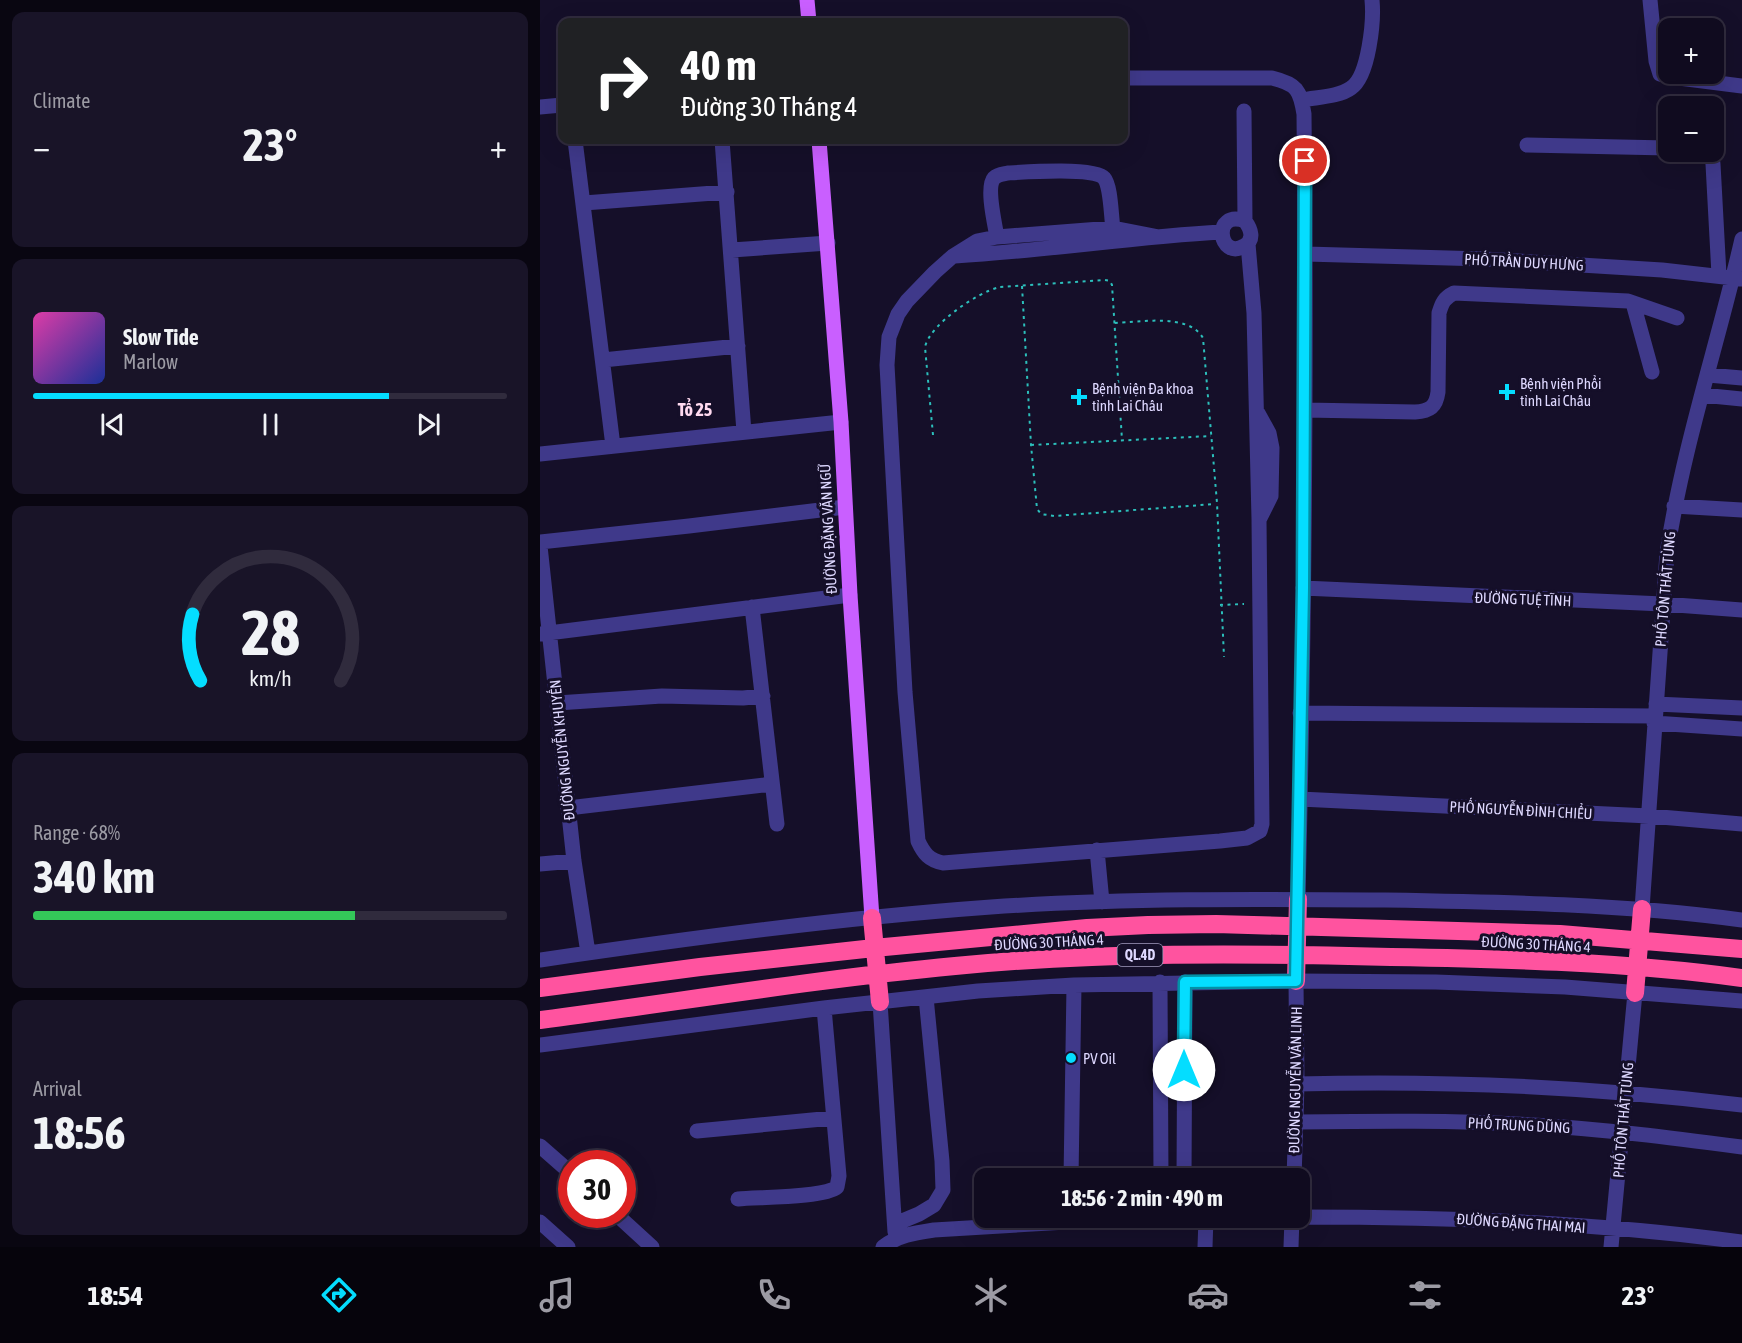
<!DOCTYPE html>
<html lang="en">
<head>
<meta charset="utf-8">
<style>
  :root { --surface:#100b1f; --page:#191428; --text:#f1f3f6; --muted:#9c9ba4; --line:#302b3d; --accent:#04ddff }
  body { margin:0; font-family:"Asap Condensed",sans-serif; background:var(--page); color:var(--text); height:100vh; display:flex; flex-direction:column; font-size:22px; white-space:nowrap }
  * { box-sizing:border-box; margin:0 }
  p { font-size:20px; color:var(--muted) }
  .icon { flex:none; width:33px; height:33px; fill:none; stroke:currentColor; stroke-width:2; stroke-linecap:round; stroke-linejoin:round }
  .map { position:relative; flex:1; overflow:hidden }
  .details { display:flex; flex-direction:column; gap:12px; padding:12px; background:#090611; width:540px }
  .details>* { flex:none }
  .banner { position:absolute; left:18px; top:18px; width:570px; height:126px; border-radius:12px; box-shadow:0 6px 24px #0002,0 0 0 2px var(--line); background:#202124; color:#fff; overflow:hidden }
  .controls { position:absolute; left:1118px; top:18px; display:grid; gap:12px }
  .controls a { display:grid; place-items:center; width:66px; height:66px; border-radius:12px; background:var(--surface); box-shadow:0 6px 24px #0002,0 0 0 2px var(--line); font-size:30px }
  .speed { position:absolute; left:18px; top:1150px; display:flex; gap:12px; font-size:30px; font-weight:700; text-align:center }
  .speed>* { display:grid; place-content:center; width:78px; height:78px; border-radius:50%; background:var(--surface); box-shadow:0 6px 24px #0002,0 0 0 2px var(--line); line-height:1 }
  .speed .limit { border:9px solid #d22; background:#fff; color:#111 }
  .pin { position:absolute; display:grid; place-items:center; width:51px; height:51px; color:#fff; margin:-26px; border:3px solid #fff; border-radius:50%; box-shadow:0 2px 6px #0007 }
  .me { position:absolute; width:66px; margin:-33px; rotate:0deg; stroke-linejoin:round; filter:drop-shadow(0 0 4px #0008) }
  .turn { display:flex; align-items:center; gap:21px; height:126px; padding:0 24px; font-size:27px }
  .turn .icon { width:78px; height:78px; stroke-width:2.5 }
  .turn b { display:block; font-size:42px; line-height:51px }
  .big { font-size:45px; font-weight:700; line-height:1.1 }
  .details .card { flex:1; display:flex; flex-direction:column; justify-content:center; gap:9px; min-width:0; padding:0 21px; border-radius:12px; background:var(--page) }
  .details .dial { align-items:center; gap:0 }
  .dial svg { height:156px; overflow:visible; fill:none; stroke:var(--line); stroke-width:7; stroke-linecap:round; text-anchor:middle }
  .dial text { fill:var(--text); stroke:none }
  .song { display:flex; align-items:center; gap:18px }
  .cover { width:72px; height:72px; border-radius:9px; background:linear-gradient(135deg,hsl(320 70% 55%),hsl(230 70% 35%)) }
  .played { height:6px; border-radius:3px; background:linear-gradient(90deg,var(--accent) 75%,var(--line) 75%) }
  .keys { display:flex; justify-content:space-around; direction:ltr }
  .heat { display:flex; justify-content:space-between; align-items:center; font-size:33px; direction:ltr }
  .charge { height:9px; border-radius:4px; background:linear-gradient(90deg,#34c759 68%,var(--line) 0) }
  .trip { position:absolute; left:434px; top:1168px; width:336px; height:60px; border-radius:12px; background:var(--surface); box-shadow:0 6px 24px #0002,0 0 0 2px var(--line); font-weight:700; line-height:60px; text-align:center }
  .tab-bar { display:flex; height:96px; justify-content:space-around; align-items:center; background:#06040c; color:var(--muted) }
  .tab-bar .icon { width:42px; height:42px }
  .tab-bar .selected { color:var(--accent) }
  .tab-bar b { font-size:27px; color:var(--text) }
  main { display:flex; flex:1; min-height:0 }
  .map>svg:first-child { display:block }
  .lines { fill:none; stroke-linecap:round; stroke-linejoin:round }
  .path { stroke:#2cbfbb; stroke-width:2; stroke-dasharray:3 4.5; stroke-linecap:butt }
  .minor { stroke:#3f398a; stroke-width:15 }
  .major { stroke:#c95fff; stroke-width:15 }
  .highway { stroke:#ff539f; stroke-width:18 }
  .route-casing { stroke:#0390a6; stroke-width:15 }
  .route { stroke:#04ddff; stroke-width:10 }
  .poi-dot { fill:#04ddff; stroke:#150f29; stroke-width:2 }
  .labels { text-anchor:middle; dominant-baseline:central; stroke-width:6; stroke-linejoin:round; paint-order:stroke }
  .shield { fill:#150f29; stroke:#a29cbf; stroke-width:1.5 }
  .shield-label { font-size:14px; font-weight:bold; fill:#ded8ff }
  .street-label { font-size:15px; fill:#ded8ff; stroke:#150f29 }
  .poi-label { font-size:15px; fill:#ded8ff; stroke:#150f29; text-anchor:start }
  .quarter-label { font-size:18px; font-weight:bold; fill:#ffdaf0; stroke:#150f29 }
</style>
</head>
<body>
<main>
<section class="details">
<div class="card"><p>Climate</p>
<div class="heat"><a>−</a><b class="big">23°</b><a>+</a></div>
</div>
<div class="card">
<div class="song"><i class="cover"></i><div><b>Slow Tide</b><p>Marlow</p></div></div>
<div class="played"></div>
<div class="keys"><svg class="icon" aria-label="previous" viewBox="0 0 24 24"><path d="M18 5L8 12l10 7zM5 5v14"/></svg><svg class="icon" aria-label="pause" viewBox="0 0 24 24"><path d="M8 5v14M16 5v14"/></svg><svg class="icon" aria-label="next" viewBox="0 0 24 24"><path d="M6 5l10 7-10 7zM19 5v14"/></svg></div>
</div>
<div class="card dial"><svg viewBox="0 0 100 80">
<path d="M14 69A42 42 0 1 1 86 69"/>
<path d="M14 69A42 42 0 0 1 10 35" stroke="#04ddff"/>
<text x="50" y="56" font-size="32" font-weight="700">28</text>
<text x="50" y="72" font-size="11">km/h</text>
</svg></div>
<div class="card"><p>Range · 68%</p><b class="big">340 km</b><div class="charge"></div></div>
<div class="card"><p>Arrival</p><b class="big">18:56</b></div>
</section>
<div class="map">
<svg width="1202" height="1247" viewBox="0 0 1202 1247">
  <rect width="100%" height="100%" fill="#150f29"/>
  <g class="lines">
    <path class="path" d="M 482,286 L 491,445 L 497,509 L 501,514 L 514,516 L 675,504
      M 575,323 C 600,322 649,313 663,338 L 677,503 L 684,657
      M 393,435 L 385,347 C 390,324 438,292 460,287 L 565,280 L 570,281 L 572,285 L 582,440
      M 491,445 L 671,436
      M 680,605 L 704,604"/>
    <path class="minor" d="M 1110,0 L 1116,61 L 1120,74 L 1131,77 L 1202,86
      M 584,78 L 732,78 C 757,84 760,90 764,114 C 767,376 764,637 758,899
      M 762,100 C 777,97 799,97 811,88 C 829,76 834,20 832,0
      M 0,107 L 22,105
      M 704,111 L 705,221 C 711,229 715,240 704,246 C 679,261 671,209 705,221
      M 35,140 L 73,446
      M 182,140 L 204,432
      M 987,145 L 1128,148
      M 1167,152 L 1172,158 L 1173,164 L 1179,275
      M 44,203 L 187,192
      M 614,236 L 573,228 L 457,237 L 437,241 L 413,256 L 395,272 L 367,301 L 358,314 L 349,337 L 347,365 L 365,692 L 378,841 C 384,854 389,860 403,863 L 680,841 L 707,838 L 720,831 L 722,824 L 719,519 L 714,313 L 708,244
      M 457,237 C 455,225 446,187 454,178 C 458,174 464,174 468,173 C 484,172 556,167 564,178 C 571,186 571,216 573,228
      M 192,250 L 288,243
      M 766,254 L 944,259 L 1122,270 L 1202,279
      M 415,256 C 504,251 592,237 681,232
      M 1093,303 L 1112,372
      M 63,360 L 198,346
      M 1168,375 L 1202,378
      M 1162,395 L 1202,399
      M 765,410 L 875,412 C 890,411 896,407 898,392 L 899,313 C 902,303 904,298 914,293 L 1088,301 L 1137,318
      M 718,413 L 729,433 L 732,448 L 731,496 L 720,518
      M 0,454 L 301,422
      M 1134,506 L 1202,510
      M 0,542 L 149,526 L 305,507
      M 0,546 L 34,861 L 48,953
      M 763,588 L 1123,604 L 1202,610
      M 212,607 L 237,824
      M 0,634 L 310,595
      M 17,703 L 122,696 L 203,698 L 223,696
      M 1116,704 L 1202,708
      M 760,713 L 1115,716
      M 1114,723 L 1202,729
      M 760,799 L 1109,816 L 1202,824
      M 28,808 L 232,784
      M 557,850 L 562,902
      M 0,864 L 34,861
      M 1102,909 L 1127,553 C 1143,446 1178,344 1202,239
      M 0,960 C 150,938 300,918 451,907 C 583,898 714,899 845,900 C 965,902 1083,904 1202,920
      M 620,982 L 621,1179
      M 340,1002 L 355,1232
      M 0,1045 L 284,1008 L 438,991 L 534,985 L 756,981 L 896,982 L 1025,987 L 1202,1001
      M 757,1084 C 905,1080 1055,1087 1202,1105
      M 756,1122 C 835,1121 914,1120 993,1125 C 1063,1129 1133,1138 1202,1147
      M 157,1131 L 293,1118
      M 0,1146 L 32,1174
      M 531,1179 L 534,985
      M 644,1179 L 645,982
      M 754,1179 L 757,1084 L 756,981
      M 198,1199 C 219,1197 284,1198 297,1187 L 299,1176 L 284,1008
      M 77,1215 L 112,1247
      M 759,1217 C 907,1217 1055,1222 1202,1242
      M 0,1222 L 28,1247
      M 355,1224 L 379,1214 L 394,1205 L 403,1190 L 402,1161 L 386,997
      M 343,1247 C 359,1235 374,1233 394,1230 L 594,1218
      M 665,1247 L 666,1218
      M 751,1247 L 752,1218
      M 1071,1247 L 1095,993"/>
    <path class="major" d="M 267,0 L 269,22
      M 279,140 L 301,422 L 310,595 L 332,918"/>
    <path class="highway" d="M 332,918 L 340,1002
      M 756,981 L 758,899
      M 0,988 L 160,967 L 334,948 L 547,928 L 608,925 L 676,924 L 1020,934 L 1202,949
      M 1095,993 L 1102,909
      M 0,1020 C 138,1002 276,979 415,966 C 560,952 706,953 851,957 C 968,959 1086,962 1202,978"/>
  </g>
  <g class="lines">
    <g class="route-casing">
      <path id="route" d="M 644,1070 L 645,982 L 756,981 L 763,588 L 765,161"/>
    </g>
    <use href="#route" class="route"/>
  </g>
  <g class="poi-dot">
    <path d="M964 383h6v6h6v6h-6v6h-6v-6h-6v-6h6z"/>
    <path d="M536 388h6v6h6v6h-6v6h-6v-6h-6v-6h6z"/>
    <circle cx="531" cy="1058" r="6"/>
  </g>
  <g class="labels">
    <rect class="shield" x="577.5" y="944" width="45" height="22" rx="4.5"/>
    <g class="shield-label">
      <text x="600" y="955">QL.4D</text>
    </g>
    <g class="street-label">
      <text transform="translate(984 262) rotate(3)">PHỐ TRẦN DUY HƯNG</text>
      <text transform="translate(288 529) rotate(-93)">ĐƯỜNG ĐẶNG VĂN NGỮ</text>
      <text transform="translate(1125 589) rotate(-85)">PHỐ TÔN THẤT TÙNG</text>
      <text transform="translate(983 599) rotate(2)">ĐƯỜNG TUỆ TĨNH</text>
      <text transform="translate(22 750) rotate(-96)">ĐƯỜNG NGUYỄN KHUYẾN</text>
      <text transform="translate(981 810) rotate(3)">PHỐ NGUYỄN ĐÌNH CHIỂU</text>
      <text transform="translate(509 942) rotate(-3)">ĐƯỜNG 30 THÁNG 4</text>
      <text transform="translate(996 944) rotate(3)">ĐƯỜNG 30 THÁNG 4</text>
      <text transform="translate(755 1080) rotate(-89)">ĐƯỜNG NGUYỄN VĂN LINH</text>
      <text transform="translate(1083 1120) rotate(-85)">PHỐ TÔN THẤT TÙNG</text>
      <text transform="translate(979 1125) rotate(3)">PHỐ TRUNG DŨNG</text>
      <text transform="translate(981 1223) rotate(4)">ĐƯỜNG ĐẶNG THAI MAI</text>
    </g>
    <g class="poi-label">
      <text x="980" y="383">Bệnh viện Phổi<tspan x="980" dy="17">tỉnh Lai Châu</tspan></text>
      <text x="552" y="388">Bệnh viện Đa khoa<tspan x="552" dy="17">tỉnh Lai Châu</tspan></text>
      <text x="543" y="1058">PV Oil</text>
    </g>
    <g class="quarter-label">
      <text x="155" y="409">Tổ 25</text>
    </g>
  </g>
</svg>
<div class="controls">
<a>+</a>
<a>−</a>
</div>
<div class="speed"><div class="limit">30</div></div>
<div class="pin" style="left:765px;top:161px;background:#d93025"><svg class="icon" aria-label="arrive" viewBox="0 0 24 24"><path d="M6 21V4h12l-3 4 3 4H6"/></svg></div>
<svg class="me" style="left:644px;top:1070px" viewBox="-20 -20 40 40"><circle r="19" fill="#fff"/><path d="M0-13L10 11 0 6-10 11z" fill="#04ddff"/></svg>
<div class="trip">18:56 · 2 min · 490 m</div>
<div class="banner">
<div class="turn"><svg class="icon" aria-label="right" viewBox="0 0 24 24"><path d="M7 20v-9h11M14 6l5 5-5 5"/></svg><div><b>40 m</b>Đường 30 Tháng 4</div></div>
</div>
</div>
</main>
<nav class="tab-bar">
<b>18:54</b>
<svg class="icon selected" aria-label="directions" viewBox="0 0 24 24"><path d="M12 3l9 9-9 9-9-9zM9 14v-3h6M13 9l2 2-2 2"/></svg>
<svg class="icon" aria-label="music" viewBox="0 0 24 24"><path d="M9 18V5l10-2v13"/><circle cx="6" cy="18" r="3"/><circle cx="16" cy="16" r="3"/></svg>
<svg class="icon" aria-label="phone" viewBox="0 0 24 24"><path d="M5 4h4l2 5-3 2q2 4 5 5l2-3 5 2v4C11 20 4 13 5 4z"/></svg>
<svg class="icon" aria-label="climate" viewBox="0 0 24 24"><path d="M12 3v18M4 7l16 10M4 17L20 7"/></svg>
<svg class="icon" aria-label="car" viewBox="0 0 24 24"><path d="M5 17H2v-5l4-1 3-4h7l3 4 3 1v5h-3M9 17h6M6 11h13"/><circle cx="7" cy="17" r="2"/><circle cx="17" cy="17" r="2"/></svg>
<svg class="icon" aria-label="filters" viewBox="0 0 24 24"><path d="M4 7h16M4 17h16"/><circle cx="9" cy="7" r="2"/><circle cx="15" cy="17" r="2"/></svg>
<b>23°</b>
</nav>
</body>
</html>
